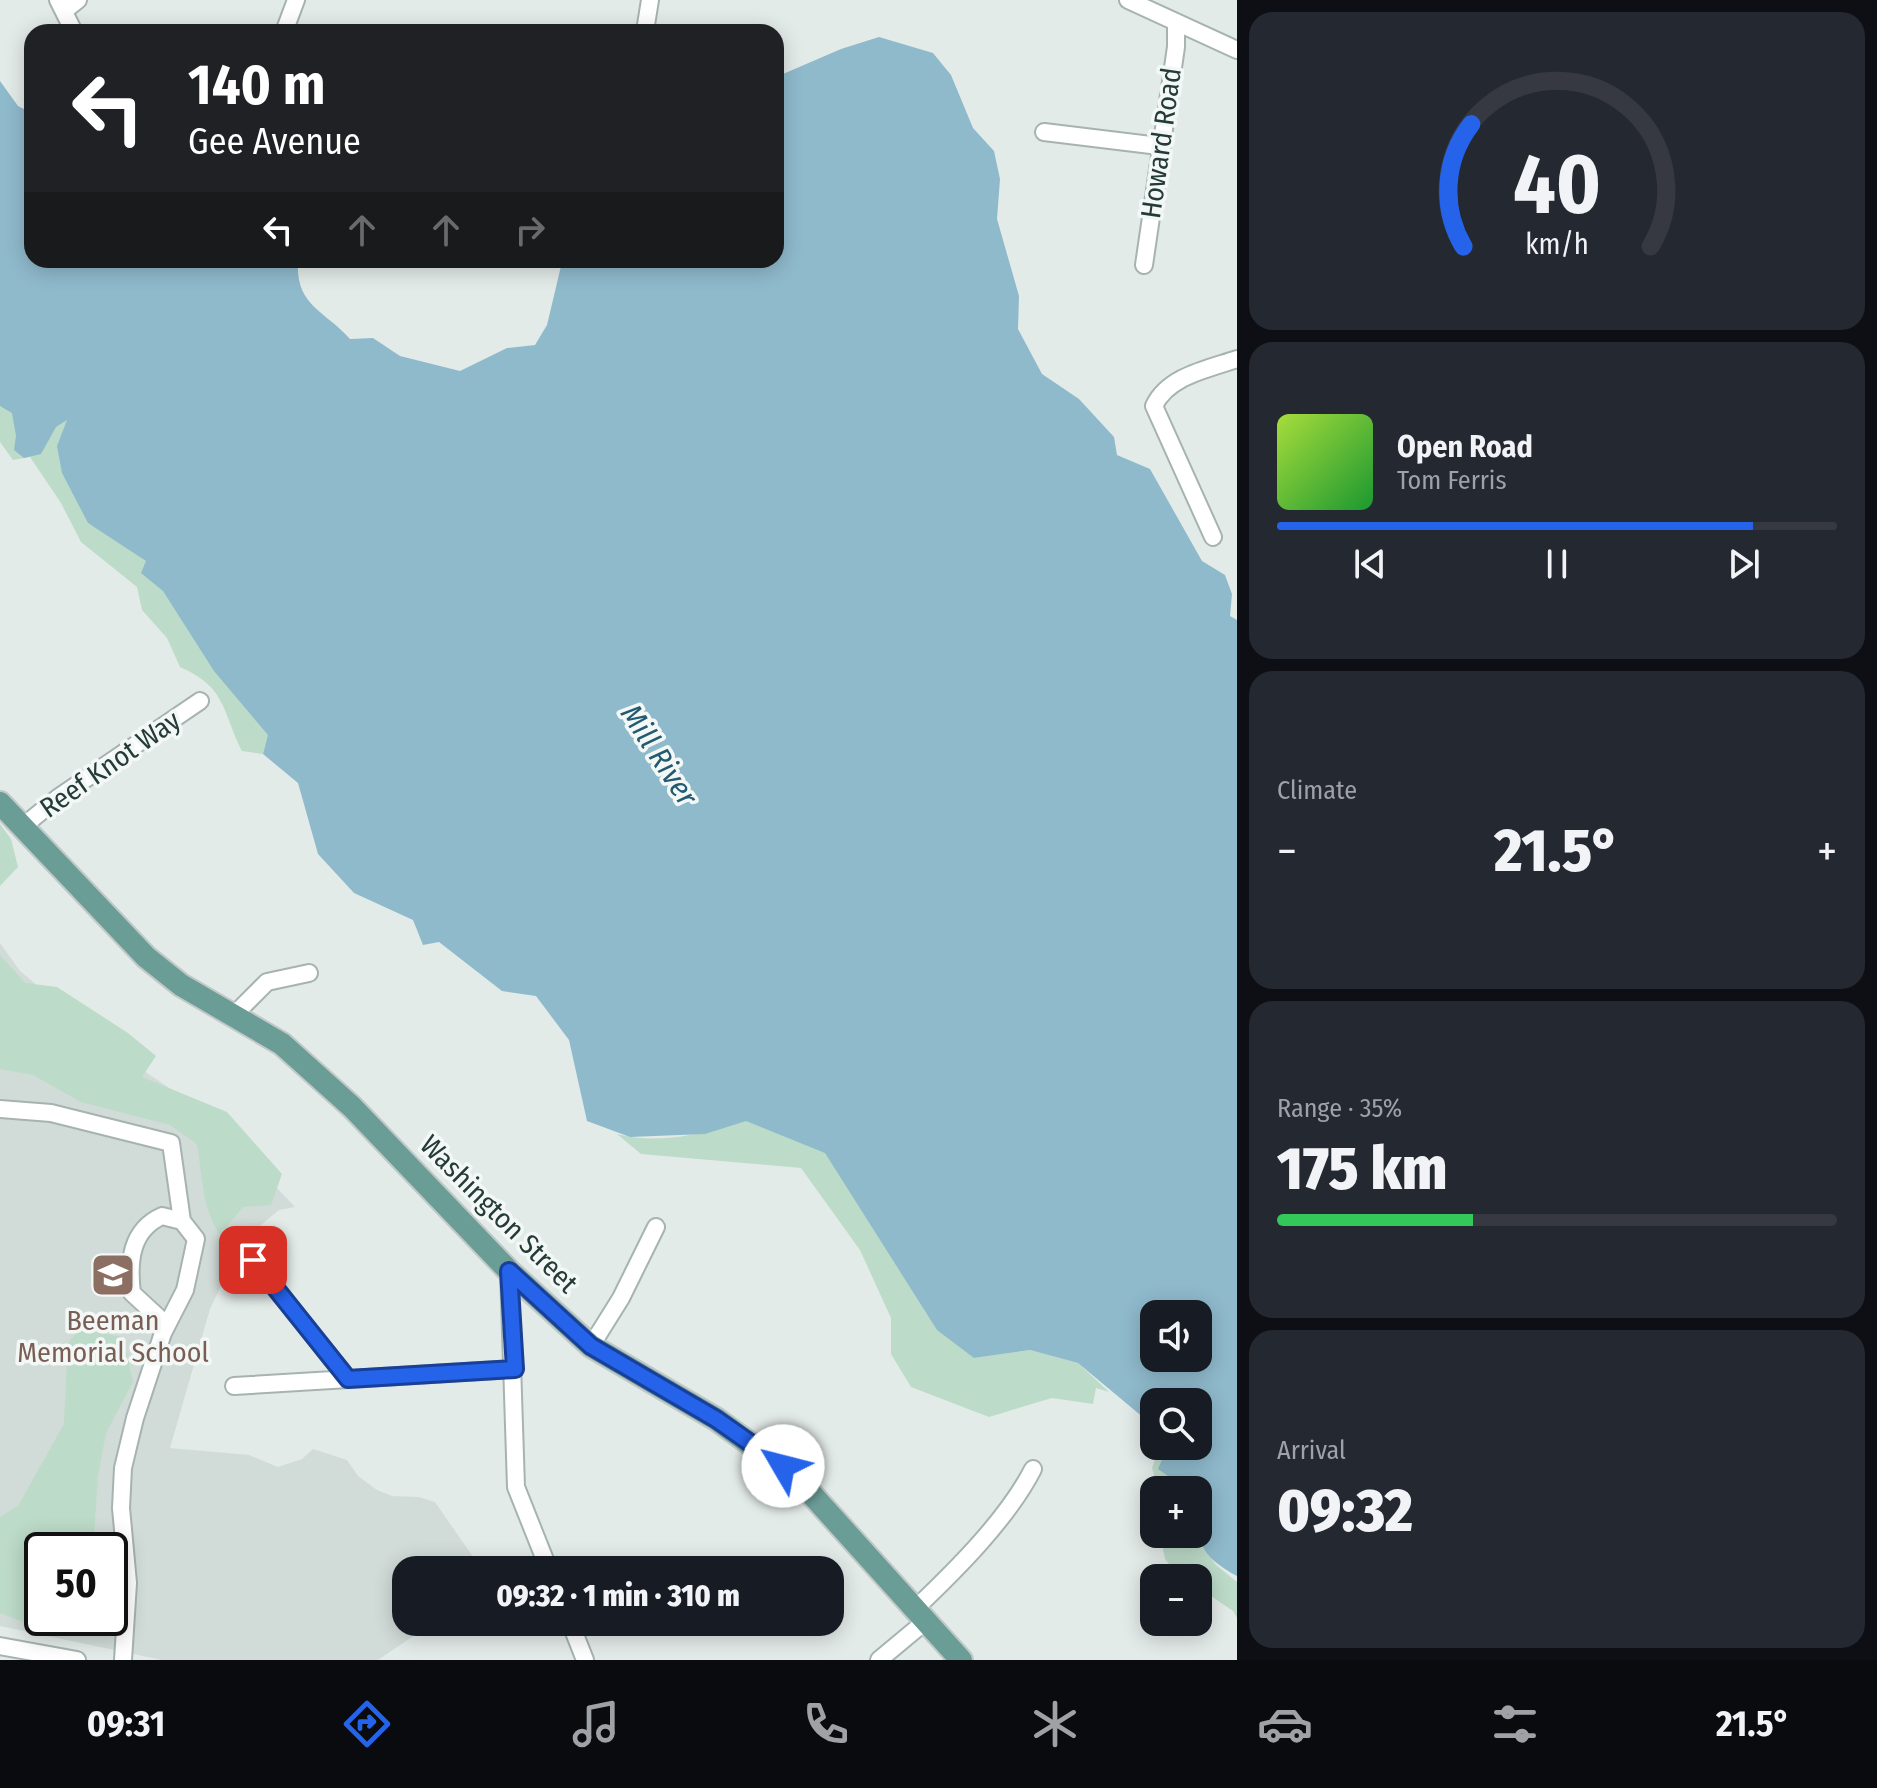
<!DOCTYPE html>
<html lang="en">
<head>
<meta charset="utf-8">
<style>
  :root { --surface:#171b24; --page:#242831; --text:#f1f3f6; --muted:#9ea1a6; --line:#363941; --accent:#2563eb }
  body { margin:0; font-family:"Fira Sans Condensed",sans-serif; background:var(--page); color:var(--text); height:100vh; display:flex; flex-direction:column; font-size:30px; white-space:nowrap }
  * { box-sizing:border-box; margin:0 }
  p { font-size:26px; color:var(--muted) }
  .icon { flex:none; width:44px; height:44px; fill:none; stroke:currentColor; stroke-width:2; stroke-linecap:round; stroke-linejoin:round }
  .map { position:relative; flex:1; overflow:hidden }
  .sheet { display:flex; flex-direction:column; gap:12px; padding:12px; background:#0d0f14; width:640px }
  .sheet>* { flex:none }
  .banner { position:absolute; left:24px; top:24px; width:760px; height:244px; border-radius:24px; box-shadow:0 4px 20px #0003; background:#202124; color:#fff; overflow:hidden }
  .fabs { position:absolute; left:1140px; top:1300px; display:grid; gap:16px }
  .fabs a { display:grid; place-items:center; width:72px; height:72px; border-radius:16px; background:var(--surface); box-shadow:0 4px 20px #0003; font-size:40px }
  .speed { position:absolute; left:24px; top:1532px; display:flex; gap:16px; font-size:40px; font-weight:700; text-align:center }
  .speed>* { display:grid; place-content:center; width:104px; height:104px; border-radius:50%; background:var(--surface); box-shadow:0 4px 20px #0003; line-height:1 }
  .speed .limit { border:4px solid #111; border-radius:12px; background:#fff; color:#111 }
  .pin { position:absolute; display:grid; place-items:center; width:68px; height:68px; color:#fff; margin:-34px; border-radius:16px; box-shadow:0 4px 12px #0006 }
  .me { position:absolute; width:88px; margin:-44px; rotate:307deg; stroke-linejoin:round; filter:drop-shadow(0 0 6px #0008) }
  .turn { display:flex; align-items:center; gap:28px; height:168px; padding:0 32px; font-size:36px }
  .turn .icon { width:104px; height:104px; stroke-width:2.5 }
  .turn b { display:block; font-size:56px; line-height:68px }
  .lanes { display:flex; align-items:center; height:76px; padding:0 32px; background:#0003; justify-content:center; gap:40px; direction:ltr }
  .lanes .off { opacity:.35 }
  .big { font-size:60px; font-weight:800; line-height:1.1 }
  .sheet .widget { flex:1; display:flex; flex-direction:column; justify-content:center; gap:12px; min-width:0; padding:0 28px; border-radius:24px; background:var(--page) }
  .sheet .dial { align-items:center; gap:0 }
  .dial svg { height:208px; overflow:visible; fill:none; stroke:var(--line); stroke-width:7; stroke-linecap:round; text-anchor:middle }
  .dial text { fill:var(--text); stroke:none }
  .song { display:flex; align-items:center; gap:24px }
  .cover { width:96px; height:96px; border-radius:12px; background:linear-gradient(135deg,hsl(80 70% 55%),hsl(130 70% 35%)) }
  .played { height:8px; border-radius:4px; background:linear-gradient(90deg,var(--accent) 85%,var(--line) 85%) }
  .keys { display:flex; justify-content:space-around; direction:ltr }
  .heat { display:flex; justify-content:space-between; align-items:center; font-size:44px; direction:ltr }
  .charge { height:12px; border-radius:6px; background:linear-gradient(90deg,#34c759 35%,var(--line) 0) }
  .trip { position:absolute; left:392px; top:1556px; width:452px; height:80px; border-radius:24px; background:var(--surface); box-shadow:0 4px 20px #0003; font-weight:800; line-height:80px; text-align:center }
  .dock { display:flex; height:128px; justify-content:space-around; align-items:center; background:#090b0e; color:var(--muted) }
  .dock .icon { width:56px; height:56px }
  .dock .on { color:var(--accent) }
  .dock b { font-size:36px; color:var(--text) }
  main { display:flex; flex:1; min-height:0 }
  .map>svg:first-child { display:block }
  .built { fill:#d1dbd8; fill-rule:evenodd }
  .green { fill:#bddbc9 }
  .water { fill:#8fbacc; fill-rule:evenodd }
  .lines { fill:none; stroke-linecap:round; stroke-linejoin:round }
  .minor-casing { stroke:#a6b3b0; stroke-width:20 }
  .major-casing { stroke:#c2c8c7; stroke-width:26 }
  .minor { stroke:#fff; stroke-width:16 }
  .major { stroke:#6b9d97; stroke-width:22 }
  .route-casing { stroke:#184099; stroke-width:20 }
  .route { stroke:#2563eb; stroke-width:14 }
  .labels { text-anchor:middle; dominant-baseline:central; stroke-width:7; stroke-linejoin:round; paint-order:stroke }
  .street-label { font-size:28px; fill:#243b38; stroke:#f3f8f6 }
  .education-label { font-size:28px; fill:#785e54; stroke:#f3f8f6 }
  .water-label { font-size:30px; font-style:italic; fill:#235a72; stroke:#f3f8f6 }
</style>
</head>
<body>
<main>
<div class="map">
<svg width="1237" height="1660" viewBox="0 0 1237 1660">
  <rect width="100%" height="100%" fill="#e3ebe9"/>
  <path class="built" d="M 0,943 L 20,971 L 119,1054 L 206,1113 L 295,1207 L 279,1210 L 242,1241 L 210,1309 L 170,1448 L 249,1455 L 278,1467 L 302,1459 L 313,1449 L 347,1460 L 358,1476 L 377,1490 L 392,1496 L 419,1497 L 435,1502 L 478,1564 L 477,1570 L 406,1570 L 406,1622 L 434,1622 L 378,1660 L 162,1660 L 0,1626 ZM 42,1550 L 110,1550 L 110,1618 L 42,1618 Z"/>
  <path class="green" d="M 0,405 L 68,419 L 88,523 L 150,559 L 269,733 L 263,754 L 242,751 C 222,710 226,687 180,667 L 167,638 L 142,610 L 137,587 L 81,542 L 61,503 L 30,457 L 13,460 L 0,442 Z
    M 0,824 L 11,839 L 18,867 L 0,886 Z
    M 0,955 L 25,983 L 57,987 L 128,1033 L 156,1056 L 142,1077 L 227,1112 L 282,1174 L 271,1205 L 243,1207 L 220,1235 C 201,1205 203,1178 197,1144 L 170,1125 L 81,1102 L 33,1075 L 0,1069 Z
    M 755,1117 L 807,1124 L 974,1358 L 1030,1350 L 1078,1363 L 1109,1392 L 1096,1388 L 1093,1404 L 1052,1398 L 989,1417 L 911,1387 L 891,1354 L 891,1318 L 860,1250 L 801,1168 L 641,1154 L 617,1134 C 662,1146 713,1132 755,1117 Z
    M 79,1330 L 123,1337 L 133,1382 L 106,1433 L 98,1476 L 93,1550 L 42,1550 L 42,1618 L 72,1618 L 60,1636 L 0,1613 L 0,1517 L 18,1506 L 64,1424 L 68,1343 Z
    M 1160,1446 L 1198,1446 L 1198,1490 L 1158,1490 L 1152,1468 Z
    M 1160,1534 L 1196,1534 L 1215,1564 L 1237,1582 L 1237,1618 L 1233,1611 L 1198,1587 L 1198,1578 L 1180,1578 L 1165,1559 Z"/>
  <path class="water" d="M 879,37 L 933,53 L 951,75 L 973,128 L 994,151 L 1000,179 L 997,219 L 1019,296 L 1018,329 L 1042,374 L 1079,399 L 1114,437 L 1117,455 L 1150,469 L 1202,561 L 1225,575 L 1232,594 L 1230,616 L 1237,620 L 1237,1576 C 1192,1552 1198,1535 1198,1490 L 1188,1490 L 1158,1469 L 1168,1446 L 1198,1446 L 1198,1402 L 1154,1402 L 1154,1422 L 1150,1423 L 1078,1363 L 1030,1350 L 974,1358 L 937,1330 L 825,1153 L 746,1121 L 705,1134 L 630,1137 L 587,1121 L 569,1040 L 536,996 L 502,991 L 439,942 L 423,945 L 413,920 L 354,893 L 318,854 L 298,783 L 263,754 L 268,735 L 214,671 L 163,591 L 141,573 L 146,561 L 88,523 L 62,473 L 57,446 L 67,420 L 56,427 L 41,454 L 24,458 L 14,450 L 16,436 L 12,413 L 0,406 L 0,81 L 18,106 L 32,113 L 32,260 L 298,260 C 295,306 324,310 350,339 L 373,338 L 400,356 L 460,371 L 507,348 L 535,345 L 547,325 L 561,266 L 567,260 L 776,260 L 776,77 L 841,49 ZM 1154,1314 L 1198,1314 L 1198,1358 L 1154,1358 Z"/>
  <g class="lines">
    <g class="minor-casing">
      <path id="minor" d="M 58,0 L 74,32
        M 1128,0 L 1237,50
        M 64,11 L 78,0
        M 645,31 L 650,0
        M 284,32 L 296,0
        M 1044,132 L 1159,146
        M 1144,265 L 1176,47 L 1176,22
        M 1213,537 L 1154,406 C 1168,376 1208,369 1237,359
        M 21,828 L 59,797 L 200,701
        M 235,1014 L 267,982 L 309,973
        M 0,1109 L 51,1113 L 171,1143 L 182,1221
        M 253,1260 L 348,1379
        M 509,1271 L 516,1487 L 549,1570
        M 591,1346 L 621,1298 L 656,1227
        M 234,1386 L 515,1369
        M 917,1607 C 957,1569 1008,1518 1033,1469
        M 570,1622 L 585,1660
        M 0,1646 L 77,1660
        M 123,1660 L 128,1583 L 121,1508 L 123,1468 L 135,1418 L 163,1333 L 185,1290 L 196,1239 L 182,1221 L 162,1216 C 131,1230 128,1261 132,1293 L 158,1317 L 163,1333
        M 879,1660 L 927,1620"/>
    </g>
    <g class="major-casing">
      <path id="major" d="M 0,803 L 146,957 L 181,985 L 282,1044 L 352,1107 L 509,1271 L 591,1346 L 716,1419 L 797,1478 L 961,1660"/>
    </g>
    <use href="#minor" class="minor"/>
    <use href="#major" class="major"/>
  </g>
  <g class="lines">
    <g class="route-casing">
      <path id="route" d="M 253,1260 L 348,1379 L 515,1369 L 509,1271 L 591,1346 L 716,1419 L 783,1466"/>
    </g>
    <use href="#route" class="route"/>
  </g>
  <defs>
    <g id="school-square" transform="scale(2.3)"><rect x="-9" y="-9" width="18" height="18" rx="4" fill="#8d6e63" stroke="#f3f8f6"/><path d="M0-5L7-2L0 1L-7-2ZM-4 1L0 2.5L4 1V4Q0 6-4 4Z" fill="#fff"/></g>
  </defs>
  <g fill-rule="evenodd">
    <use href="#school-square" x="113" y="1275"/>
  </g>
  <g class="labels">
    <g class="street-label">
      <text transform="translate(1161 143) rotate(-82)">Howard Road</text>
      <text transform="translate(110 764) rotate(-35)">Reef Knot Way</text>
      <text transform="translate(499 1214) rotate(45)">Washington Street</text>
    </g>
    <g class="education-label">
      <text x="113" y="1320">Beeman<tspan x="113" dy="32">Memorial School</tspan></text>
    </g>
    <g class="water-label">
      <text transform="translate(659 755) rotate(57)">Mill River</text>
    </g>
  </g>
</svg>
<div class="fabs">
<a><svg class="icon" aria-label="sound" viewBox="0 0 24 24"><path d="M4 9h4l5-4v14l-5-4H4zM17 9q2 3 0 6"/></svg></a>
<a><svg class="icon" aria-label="search" viewBox="0 0 24 24"><circle cx="10" cy="10" r="6"/><path d="M15 15l6 6"/></svg></a>
<a>+</a>
<a>−</a>
</div>
<div class="speed"><div class="limit">50</div></div>
<div class="pin" style="left:253px;top:1260px;background:#d93025"><svg class="icon" aria-label="arrive" viewBox="0 0 24 24"><path d="M6 21V4h12l-3 4 3 4H6"/></svg></div>
<svg class="me" style="left:783px;top:1466px" viewBox="-20 -20 40 40"><circle r="19" fill="#fff"/><path d="M0-13L10 11 0 6-10 11z" fill="#2563eb"/></svg>
<div class="trip">09:32 · 1 min · 310 m</div>
<div class="banner">
<div class="turn"><svg class="icon" aria-label="left" viewBox="0 0 24 24"><path d="M17 20v-9H6M10 6l-5 5 5 5"/></svg><div><b>140 m</b>Gee Avenue</div></div>
<div class="lanes"><svg class="icon" aria-label="left" viewBox="0 0 24 24"><path d="M17 20v-9H6M10 6l-5 5 5 5"/></svg><svg class="icon off" aria-label="ahead" viewBox="0 0 24 24"><path d="M12 20V5M6 11l6-6 6 6"/></svg><svg class="icon off" aria-label="ahead" viewBox="0 0 24 24"><path d="M12 20V5M6 11l6-6 6 6"/></svg><svg class="icon off" aria-label="right" viewBox="0 0 24 24"><path d="M7 20v-9h11M14 6l5 5-5 5"/></svg></div>
</div>
</div>
<section class="sheet">
<div class="widget dial"><svg viewBox="0 0 100 80">
<path d="M14 69A42 42 0 1 1 86 69"/>
<path d="M14 69A42 42 0 0 1 17 22" stroke="#2563eb"/>
<text x="50" y="56" font-size="32" font-weight="700">40</text>
<text x="50" y="72" font-size="11">km/h</text>
</svg></div>
<div class="widget">
<div class="song"><i class="cover"></i><div><b>Open Road</b><p>Tom Ferris</p></div></div>
<div class="played"></div>
<div class="keys"><svg class="icon" aria-label="previous" viewBox="0 0 24 24"><path d="M18 5L8 12l10 7zM5 5v14"/></svg><svg class="icon" aria-label="pause" viewBox="0 0 24 24"><path d="M8 5v14M16 5v14"/></svg><svg class="icon" aria-label="next" viewBox="0 0 24 24"><path d="M6 5l10 7-10 7zM19 5v14"/></svg></div>
</div>
<div class="widget"><p>Climate</p>
<div class="heat"><a>−</a><b class="big">21.5°</b><a>+</a></div>
</div>
<div class="widget"><p>Range · 35%</p><b class="big">175 km</b><div class="charge"></div></div>
<div class="widget"><p>Arrival</p><b class="big">09:32</b></div>
</section>
</main>
<nav class="dock">
<b>09:31</b>
<svg class="icon on" aria-label="directions" viewBox="0 0 24 24"><path d="M12 3l9 9-9 9-9-9zM9 14v-3h6M13 9l2 2-2 2"/></svg>
<svg class="icon" aria-label="music" viewBox="0 0 24 24"><path d="M9 18V5l10-2v13"/><circle cx="6" cy="18" r="3"/><circle cx="16" cy="16" r="3"/></svg>
<svg class="icon" aria-label="phone" viewBox="0 0 24 24"><path d="M5 4h4l2 5-3 2q2 4 5 5l2-3 5 2v4C11 20 4 13 5 4z"/></svg>
<svg class="icon" aria-label="climate" viewBox="0 0 24 24"><path d="M12 3v18M4 7l16 10M4 17L20 7"/></svg>
<svg class="icon" aria-label="car" viewBox="0 0 24 24"><path d="M5 17H2v-5l4-1 3-4h7l3 4 3 1v5h-3M9 17h6M6 11h13"/><circle cx="7" cy="17" r="2"/><circle cx="17" cy="17" r="2"/></svg>
<svg class="icon" aria-label="filters" viewBox="0 0 24 24"><path d="M4 7h16M4 17h16"/><circle cx="9" cy="7" r="2"/><circle cx="15" cy="17" r="2"/></svg>
<b>21.5°</b>
</nav>
</body>
</html>
